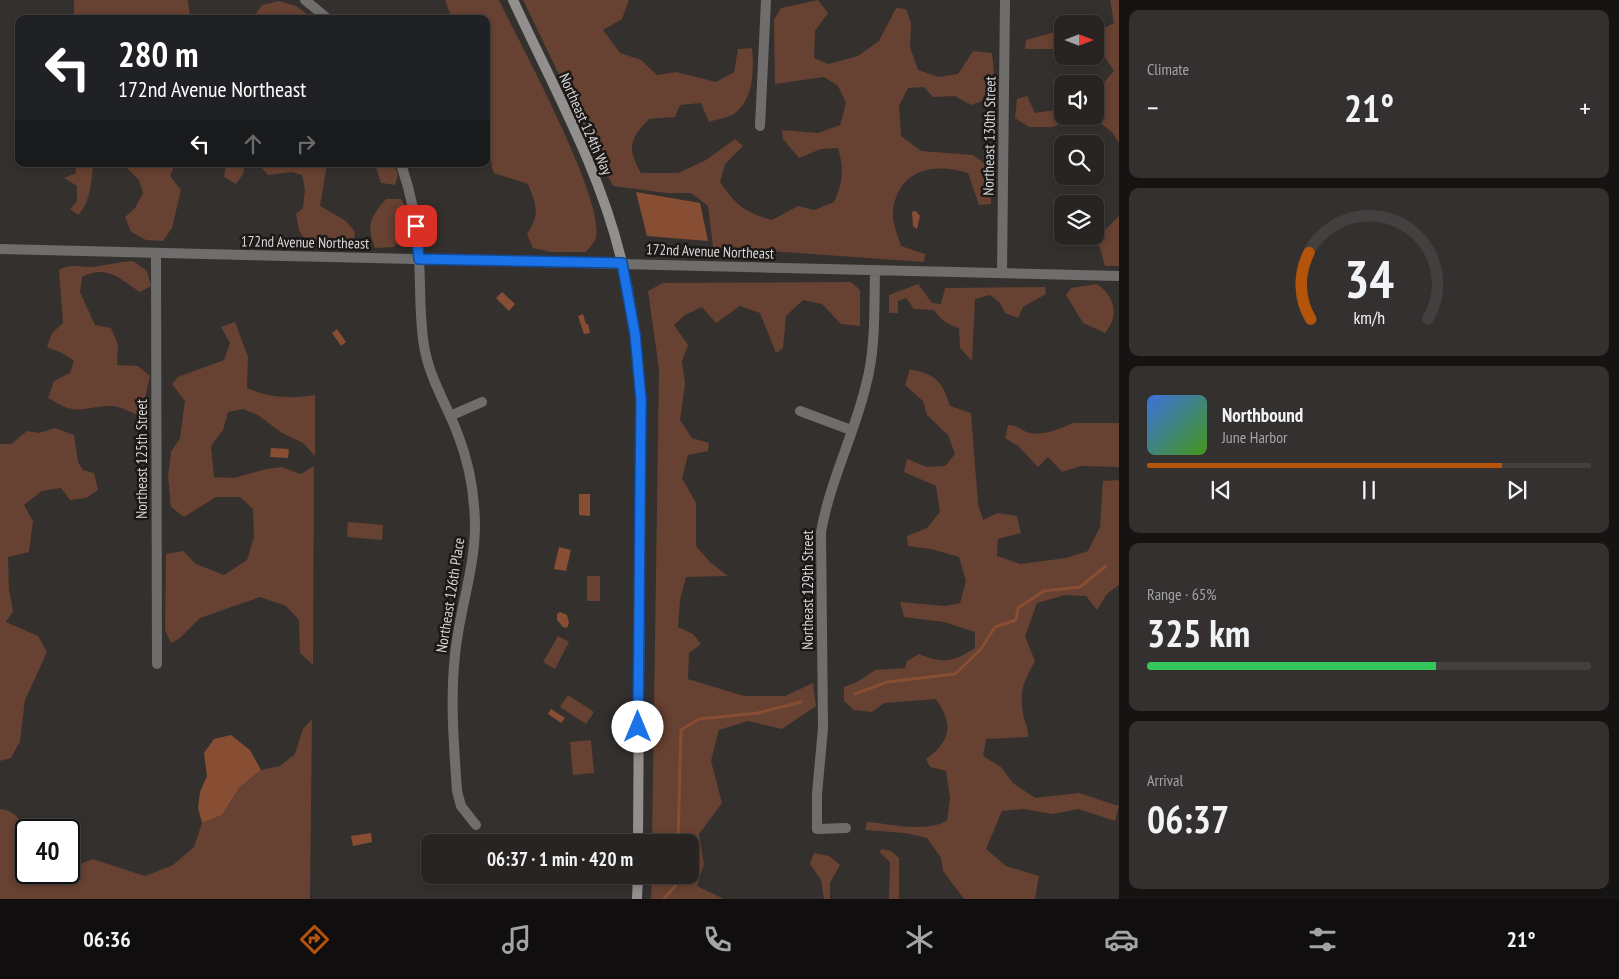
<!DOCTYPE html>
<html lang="en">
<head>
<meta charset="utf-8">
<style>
  :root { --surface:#272422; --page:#33302f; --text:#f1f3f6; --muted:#a4a4a5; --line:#434140; --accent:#b45309 }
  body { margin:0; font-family:"PT Sans Narrow",sans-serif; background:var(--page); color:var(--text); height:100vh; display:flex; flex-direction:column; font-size:19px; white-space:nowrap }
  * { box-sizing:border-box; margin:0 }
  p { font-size:16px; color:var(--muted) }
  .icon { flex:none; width:28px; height:28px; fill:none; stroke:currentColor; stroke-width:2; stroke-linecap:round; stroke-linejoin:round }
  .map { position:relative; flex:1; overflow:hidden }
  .side { display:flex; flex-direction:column; gap:10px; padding:10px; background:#151413; width:500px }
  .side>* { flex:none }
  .top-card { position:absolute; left:15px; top:15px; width:475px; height:152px; border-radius:10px; box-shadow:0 2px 8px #0003,0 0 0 1px var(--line); background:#202124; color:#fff; overflow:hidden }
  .needle { width:32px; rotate:90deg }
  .controls { position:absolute; left:1054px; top:15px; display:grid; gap:10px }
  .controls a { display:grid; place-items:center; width:50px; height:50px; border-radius:10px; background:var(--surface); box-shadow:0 2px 8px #0003,0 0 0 1px var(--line); font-size:25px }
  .speed { position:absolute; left:15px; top:819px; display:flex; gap:10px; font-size:25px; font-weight:700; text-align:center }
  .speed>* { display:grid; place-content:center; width:65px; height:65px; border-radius:50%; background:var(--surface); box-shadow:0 2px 8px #0003,0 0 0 1px var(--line); line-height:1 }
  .speed .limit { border:2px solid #111; border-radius:8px; background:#fff; color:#111 }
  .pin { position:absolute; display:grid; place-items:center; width:42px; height:42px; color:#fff; margin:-21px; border-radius:10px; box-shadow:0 2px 8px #0006 }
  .me { position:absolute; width:55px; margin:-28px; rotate:0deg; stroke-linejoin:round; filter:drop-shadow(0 0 4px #0008) }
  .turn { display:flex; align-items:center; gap:18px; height:105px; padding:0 20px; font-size:22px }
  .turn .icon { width:65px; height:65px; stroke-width:2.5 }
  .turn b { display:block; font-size:35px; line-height:42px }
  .lanes { display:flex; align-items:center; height:48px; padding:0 20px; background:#0003; justify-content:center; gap:25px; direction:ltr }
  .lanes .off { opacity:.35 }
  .big { font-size:38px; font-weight:700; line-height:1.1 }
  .side .tile { flex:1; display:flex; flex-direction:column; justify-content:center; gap:8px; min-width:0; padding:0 18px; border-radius:10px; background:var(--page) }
  .side .dial { align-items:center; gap:0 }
  .dial svg { height:130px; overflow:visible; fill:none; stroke:var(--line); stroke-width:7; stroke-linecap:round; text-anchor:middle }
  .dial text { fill:var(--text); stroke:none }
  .song { display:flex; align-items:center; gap:15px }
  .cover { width:60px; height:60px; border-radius:8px; background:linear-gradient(135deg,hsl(220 70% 55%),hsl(100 70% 35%)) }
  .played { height:5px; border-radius:2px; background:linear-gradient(90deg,var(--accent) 80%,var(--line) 80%) }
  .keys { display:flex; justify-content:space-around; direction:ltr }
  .heat { display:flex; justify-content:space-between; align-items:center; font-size:28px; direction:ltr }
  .charge { height:8px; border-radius:4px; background:linear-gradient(90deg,#34c759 65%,var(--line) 0) }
  .trip { position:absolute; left:421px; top:834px; width:278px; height:50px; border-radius:10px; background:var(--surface); box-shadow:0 2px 8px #0003,0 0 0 1px var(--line); font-weight:700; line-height:50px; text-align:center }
  .tabs { display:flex; height:80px; justify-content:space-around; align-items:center; background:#100e0e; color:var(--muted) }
  .tabs .icon { width:35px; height:35px }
  .tabs .on { color:var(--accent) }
  .tabs b { font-size:22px; color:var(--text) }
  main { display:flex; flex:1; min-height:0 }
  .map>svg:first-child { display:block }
  .green { fill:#674131 }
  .water { fill:#874e34 }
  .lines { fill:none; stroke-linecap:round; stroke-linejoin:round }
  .stream { stroke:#874e34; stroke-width:3 }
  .street { stroke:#706e6d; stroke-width:10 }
  .secondary { stroke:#938f8e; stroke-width:10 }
  .route-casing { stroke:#114b97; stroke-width:12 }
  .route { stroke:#1a73e8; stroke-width:9 }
  .labels { text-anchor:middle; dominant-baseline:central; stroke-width:5; stroke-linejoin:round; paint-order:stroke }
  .street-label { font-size:15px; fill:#d9d6d5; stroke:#1b1818 }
</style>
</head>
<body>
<main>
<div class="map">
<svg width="1119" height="899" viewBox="0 0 1119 899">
  <rect width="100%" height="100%" fill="#34302e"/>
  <path class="green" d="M 74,0 L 188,0 L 190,19 L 74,19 Z
    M 445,0 L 499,0 C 519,42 605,199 596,237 C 595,242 589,248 586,252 L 551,252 L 533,248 L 527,234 C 540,214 537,206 528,184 L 494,173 C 490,164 492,153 486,146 L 486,19 L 452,19 Z
    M 523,0 L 629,0 L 622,19 L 603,30 L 620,53 L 641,60 L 657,75 L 676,72 L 716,82 L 734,72 L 738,49 L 752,48 C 754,70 754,98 735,113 C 729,118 717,119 709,122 L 701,103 L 680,105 L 675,117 L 649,119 C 629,140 627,148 641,173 L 678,173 L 706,160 L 735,139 L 743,146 L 725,164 L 720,182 C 737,206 744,212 772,220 L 798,206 L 814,210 L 834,202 C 843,182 844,169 838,148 L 821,149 L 799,158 L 783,139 L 782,130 L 818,133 L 840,125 L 846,103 L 838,86 L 824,77 L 775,84 L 774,20 L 781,8 L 818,0 L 828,13 L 815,31 L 814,58 L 828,64 L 858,56 L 879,41 L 896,8 L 906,9 L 911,23 L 910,47 L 918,70 L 938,77 L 958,74 L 973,51 L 992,53 L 994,73 L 982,101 L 971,105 L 955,96 L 933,97 L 924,87 L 908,88 L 899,106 L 901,136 L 921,151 L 973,155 L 992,169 L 991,204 L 979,205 L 968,173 C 933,162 897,170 893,212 C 892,222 898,237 901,246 L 925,254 L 924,262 L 713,247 L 708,206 L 691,193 L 667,193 L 613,186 Z
    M 1110,0 L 1119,0 L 1119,143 L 1112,132 L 1091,116 L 1095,116 L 1095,88 L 1100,87 L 1114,71 L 1105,57 L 1080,59 L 1075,56 L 1095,56 L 1095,33 L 1114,23 Z
    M 279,1 L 296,6 L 314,19 L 252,19 L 262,5 Z
    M 1062,30 L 1062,49 L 1025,49 L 1026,40 Z
    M 1027,96 L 1035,113 L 1062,109 L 1062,116 L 1085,116 L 1052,127 L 1029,127 L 1015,118 L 1017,99 Z
    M 76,164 L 97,164 L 93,167 C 91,184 90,203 78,215 L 70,209 L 77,201 L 77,186 L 64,178 L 76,173 Z
    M 123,164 L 175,164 L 170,176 L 181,190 L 172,228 L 163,241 L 146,240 L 131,232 L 125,217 L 135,208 L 143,193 L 139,180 Z
    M 226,164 L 245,164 L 243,174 L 236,184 L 224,177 Z
    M 258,164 L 327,164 L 320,206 L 346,221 L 355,232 L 353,246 L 312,249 L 299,231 L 296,214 L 303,208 L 305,189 L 302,175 L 292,172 L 268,175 Z
    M 375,164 L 394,164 L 398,174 L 395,185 L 381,183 Z
    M 386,199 L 401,199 C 413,219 407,230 394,247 L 375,248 C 366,224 370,218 386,199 Z
    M 1119,216 L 1119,266 L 1105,266 L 1097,238 Z
    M 133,261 L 147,271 L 151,286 L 140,292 C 120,279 107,264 82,277 L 80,292 L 95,325 L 111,328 L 118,345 L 117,365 L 138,366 L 150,376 L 141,416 C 132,413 120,406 111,406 C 79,407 79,417 48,398 L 54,381 L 70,373 L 74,361 L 64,354 L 47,347 L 52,333 L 63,323 L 59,270 C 75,262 79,268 93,267 C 107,265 119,262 133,261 Z
    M 851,282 L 860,290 L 860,326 L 841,324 L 822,304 L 803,300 L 786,316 L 783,348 L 776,353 L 760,313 L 740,306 L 716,323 L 702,307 L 685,315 L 674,325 L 688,345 L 682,361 L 685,384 L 680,420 L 692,438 L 709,443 L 708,451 L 688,455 L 682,478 L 696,503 L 696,546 L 710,562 L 728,576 L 686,577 L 680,600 L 678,627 L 693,634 L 701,644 L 689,653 L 688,679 L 744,696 L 785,696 L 813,683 L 816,706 L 782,729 L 748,721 L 719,730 L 711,761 L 722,803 L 699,834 L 704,864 L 697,886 L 724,899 L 651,899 L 652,875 L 690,875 L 690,842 L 652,842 L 659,369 L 648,291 L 663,283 Z
    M 918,284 L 932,303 L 941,304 L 945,288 L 1045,287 L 1046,294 L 1023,307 L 1018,318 L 1005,313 L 1000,303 L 990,295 L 975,299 L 972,361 L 960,348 L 959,328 C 947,324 941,320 934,310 L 914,309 L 906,298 L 898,301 L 898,313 L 889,313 L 889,295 Z
    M 1097,284 C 1116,297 1119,316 1105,333 L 1083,323 L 1066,295 L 1071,288 Z
    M 235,322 L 248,357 L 247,388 C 270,398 290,399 315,395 L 315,456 L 303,443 L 282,433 L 258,415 L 243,409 L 228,412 L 223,430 L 211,446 L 214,477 L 234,478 L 266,469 L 281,467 L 301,474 L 314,466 L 313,665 L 300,653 L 299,620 L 286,606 L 260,597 L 200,618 L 180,638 L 171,643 L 165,630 L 166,554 L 183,551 L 196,564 L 224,575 L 247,560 L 254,537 L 253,509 L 240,497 L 216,497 L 184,517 L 171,507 L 168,476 L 171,452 L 180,438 L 185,401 L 172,384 L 178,377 L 224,360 L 230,343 L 221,327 Z
    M 910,369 C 937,375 942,381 950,406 L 971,413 L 978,504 L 983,520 L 998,513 L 1017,516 L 1021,533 L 998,539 L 997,556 L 1020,564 L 1066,558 L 1088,551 L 1100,527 L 1103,481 L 1119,480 L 1119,585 L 1107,594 L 1097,610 L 1086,596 L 1065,595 L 1037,603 L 1025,636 L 1035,661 C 1024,682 1019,690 1023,714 C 1024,723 1029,727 1028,737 L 986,739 L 983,756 L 1001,767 L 1013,783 L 1035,798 L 1079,793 L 1119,806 L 1115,821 L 1078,809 L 1053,814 L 1023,809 L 1002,811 L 986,849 L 1006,866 L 1039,876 L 1035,899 L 964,899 L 943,871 L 941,858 L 927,838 L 905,833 L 865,830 L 867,822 C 894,824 921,833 947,821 L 950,798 L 946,771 L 930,767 L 926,759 C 952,740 953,725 936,699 L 884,703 L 872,712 L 854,710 L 844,701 L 844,687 L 857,682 L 875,670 L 905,668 L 907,661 L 919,654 C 943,664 953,662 975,648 L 975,632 L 944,622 L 904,617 L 900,602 L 945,606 L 960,603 L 966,581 L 959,557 L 931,549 L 908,546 L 907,536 L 927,528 L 940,512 L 936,486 L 904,472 L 907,459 L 927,467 L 945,466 L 955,454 L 948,435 L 927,415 L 923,401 L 905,385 Z
    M 1073,423 L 1119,423 L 1119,467 L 1081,466 L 1062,472 L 1048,457 L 1038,467 L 1018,446 L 1005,438 L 1008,425 C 1018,425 1021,431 1030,433 C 1044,436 1061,428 1073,423 Z
    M 55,428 L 74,435 L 78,462 L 83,470 L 94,473 L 98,490 L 86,498 L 70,500 L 61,488 L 42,491 L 24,505 L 33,521 L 29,552 L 8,557 L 9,590 L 13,611 L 6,622 L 38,636 L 47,652 L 25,700 L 20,741 L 11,758 L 0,761 L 0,444 L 11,444 L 27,431 L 39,433 Z
    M 348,522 L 383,525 L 382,540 L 347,537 Z
    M 587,576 L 600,576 L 600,601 L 587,601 Z
    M 558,636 L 569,642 L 555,669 L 543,662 Z
    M 568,695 L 594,712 L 586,724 L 560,707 Z
    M 312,719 L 310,899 L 0,899 L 0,809 C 31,812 26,850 26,872 L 69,872 L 69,868 L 93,859 L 145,876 L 173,865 L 194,847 L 202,823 L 222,815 L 239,788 L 261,770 L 280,766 L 295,754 L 303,729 Z
    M 591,740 L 594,773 L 573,775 L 570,742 Z
    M 882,849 L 891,851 L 899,858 L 899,899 L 889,899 L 890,862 L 879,852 Z
    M 814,853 L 829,856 L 840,865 L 830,883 L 830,899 L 824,899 L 821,880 L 810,864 Z"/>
  <path class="water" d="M 636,192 L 700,203 L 708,241 L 647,236 Z
    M 916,211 L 920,216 L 917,229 L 913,226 L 912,212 Z
    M 502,292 L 515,304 L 509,311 L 496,298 Z
    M 583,314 L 586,324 L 588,324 L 590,333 L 584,334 L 578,316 Z
    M 337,329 L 346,342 L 341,346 L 332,333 Z
    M 271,448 L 289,449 L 288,458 L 270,457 Z
    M 579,494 L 590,494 L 590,516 L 579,515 Z
    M 559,547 L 571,550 L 566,571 L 554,569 Z
    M 560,612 L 567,615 L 569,623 L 567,628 L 563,627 L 557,620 L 557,614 Z
    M 551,709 L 565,718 L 561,723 L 548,714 Z
    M 231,735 L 250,750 L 261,770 L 239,788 L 222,815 L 202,823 L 198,808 L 200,792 L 207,776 L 204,753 L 214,739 Z
    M 371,833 L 372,842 L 353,846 L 351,836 Z"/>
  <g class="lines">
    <path class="stream" d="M 855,694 L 887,682 L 955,674 L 981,649 L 995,627 L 1016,620 L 1018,608 L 1044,591 L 1080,587 L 1106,566
      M 678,842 L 681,730 L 699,719 L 758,713 L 801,702
      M 664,899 L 680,880 L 680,875"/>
    <path class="street" d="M 305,0 L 328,19
      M 760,126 L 766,0
      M 401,164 C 412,196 418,227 419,260 C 421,290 419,322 425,351 C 431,380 446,404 457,432 C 469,462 475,495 475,528 C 474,572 459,612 455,655 C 450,700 454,746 457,791 L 461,806 L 476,825
      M 0,249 L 1119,276
      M 156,254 L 157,664
      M 1002,272 L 1005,0
      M 800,411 L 851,430
      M 450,416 L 482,402
      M 846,828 L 817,829 L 817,794 L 823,728 L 821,532 C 830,481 854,435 866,385 C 876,348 874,308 875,270"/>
    <path class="secondary" d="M 513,0 C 552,85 601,171 622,263 C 633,308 637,353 641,399 L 638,842
      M 637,899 L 638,875"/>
  </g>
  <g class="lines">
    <g class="route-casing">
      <path id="route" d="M 416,226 L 419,259 L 622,263 L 635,334 L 641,399 L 638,727"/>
    </g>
    <use href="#route" class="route"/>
  </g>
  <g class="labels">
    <g class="street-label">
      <text transform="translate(586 124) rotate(66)">Northeast 124th Way</text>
      <text transform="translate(989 136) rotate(-89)">Northeast 130th Street</text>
      <text transform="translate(305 242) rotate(1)">172nd Avenue Northeast</text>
      <text transform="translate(710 251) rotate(2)">172nd Avenue Northeast</text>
      <text transform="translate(141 459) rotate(-90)">Northeast 125th Street</text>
      <text transform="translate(807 590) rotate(-90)">Northeast 129th Street</text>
      <text transform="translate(450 595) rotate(-81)">Northeast 126th Place</text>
    </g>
  </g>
</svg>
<div class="controls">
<a><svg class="needle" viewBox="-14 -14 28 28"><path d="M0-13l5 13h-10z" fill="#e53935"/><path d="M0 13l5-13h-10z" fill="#a4a4a5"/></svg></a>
<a><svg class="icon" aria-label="sound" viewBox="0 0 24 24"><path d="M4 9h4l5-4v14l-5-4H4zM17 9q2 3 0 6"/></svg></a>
<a><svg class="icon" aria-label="search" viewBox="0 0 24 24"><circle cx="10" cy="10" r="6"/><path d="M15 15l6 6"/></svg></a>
<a><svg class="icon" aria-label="layers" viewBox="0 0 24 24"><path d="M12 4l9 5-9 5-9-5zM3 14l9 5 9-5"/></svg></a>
</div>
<div class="speed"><div class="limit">40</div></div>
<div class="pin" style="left:416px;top:226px;background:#d93025"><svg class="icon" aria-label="arrive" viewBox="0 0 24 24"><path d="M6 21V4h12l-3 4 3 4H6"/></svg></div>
<svg class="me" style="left:638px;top:727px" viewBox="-20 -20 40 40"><circle r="19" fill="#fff"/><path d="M0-13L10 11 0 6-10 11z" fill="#1a73e8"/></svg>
<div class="trip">06:37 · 1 min · 420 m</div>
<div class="top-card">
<div class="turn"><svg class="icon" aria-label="left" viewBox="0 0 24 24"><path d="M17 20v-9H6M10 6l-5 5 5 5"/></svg><div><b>280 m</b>172nd Avenue Northeast</div></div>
<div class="lanes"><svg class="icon" aria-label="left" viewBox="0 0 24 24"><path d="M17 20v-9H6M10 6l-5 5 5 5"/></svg><svg class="icon off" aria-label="ahead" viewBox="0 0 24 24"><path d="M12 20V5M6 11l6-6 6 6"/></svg><svg class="icon off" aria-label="right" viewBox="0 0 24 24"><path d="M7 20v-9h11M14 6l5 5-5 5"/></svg></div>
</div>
</div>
<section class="side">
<div class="tile"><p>Climate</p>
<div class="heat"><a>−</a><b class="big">21°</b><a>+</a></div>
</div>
<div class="tile dial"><svg viewBox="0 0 100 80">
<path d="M14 69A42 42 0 1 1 86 69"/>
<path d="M14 69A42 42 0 0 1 13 28" stroke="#b45309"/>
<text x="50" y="56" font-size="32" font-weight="700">34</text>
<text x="50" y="72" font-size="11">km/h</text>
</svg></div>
<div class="tile">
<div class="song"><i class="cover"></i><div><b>Northbound</b><p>June Harbor</p></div></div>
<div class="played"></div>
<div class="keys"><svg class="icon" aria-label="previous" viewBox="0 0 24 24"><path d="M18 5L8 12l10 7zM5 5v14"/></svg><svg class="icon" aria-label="pause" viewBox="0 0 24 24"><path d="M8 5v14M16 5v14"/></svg><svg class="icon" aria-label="next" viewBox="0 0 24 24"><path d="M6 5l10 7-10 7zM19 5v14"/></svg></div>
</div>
<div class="tile"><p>Range · 65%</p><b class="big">325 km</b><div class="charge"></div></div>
<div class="tile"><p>Arrival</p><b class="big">06:37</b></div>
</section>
</main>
<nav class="tabs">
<b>06:36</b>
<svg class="icon on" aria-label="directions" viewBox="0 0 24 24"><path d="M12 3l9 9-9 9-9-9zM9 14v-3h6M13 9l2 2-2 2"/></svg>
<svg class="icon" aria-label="music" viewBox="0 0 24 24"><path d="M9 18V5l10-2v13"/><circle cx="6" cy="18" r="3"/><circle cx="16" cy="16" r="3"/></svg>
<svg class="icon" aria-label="phone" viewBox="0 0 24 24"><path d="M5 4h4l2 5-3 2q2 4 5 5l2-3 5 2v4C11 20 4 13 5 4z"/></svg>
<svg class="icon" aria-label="climate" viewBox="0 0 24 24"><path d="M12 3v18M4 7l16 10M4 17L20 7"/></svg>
<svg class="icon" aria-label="car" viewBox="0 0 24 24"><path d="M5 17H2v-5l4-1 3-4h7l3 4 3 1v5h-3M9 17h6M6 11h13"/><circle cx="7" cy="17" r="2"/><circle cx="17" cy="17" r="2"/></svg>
<svg class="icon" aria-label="filters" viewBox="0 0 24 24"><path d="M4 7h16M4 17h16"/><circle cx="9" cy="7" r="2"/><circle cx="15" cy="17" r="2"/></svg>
<b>21°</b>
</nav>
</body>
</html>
